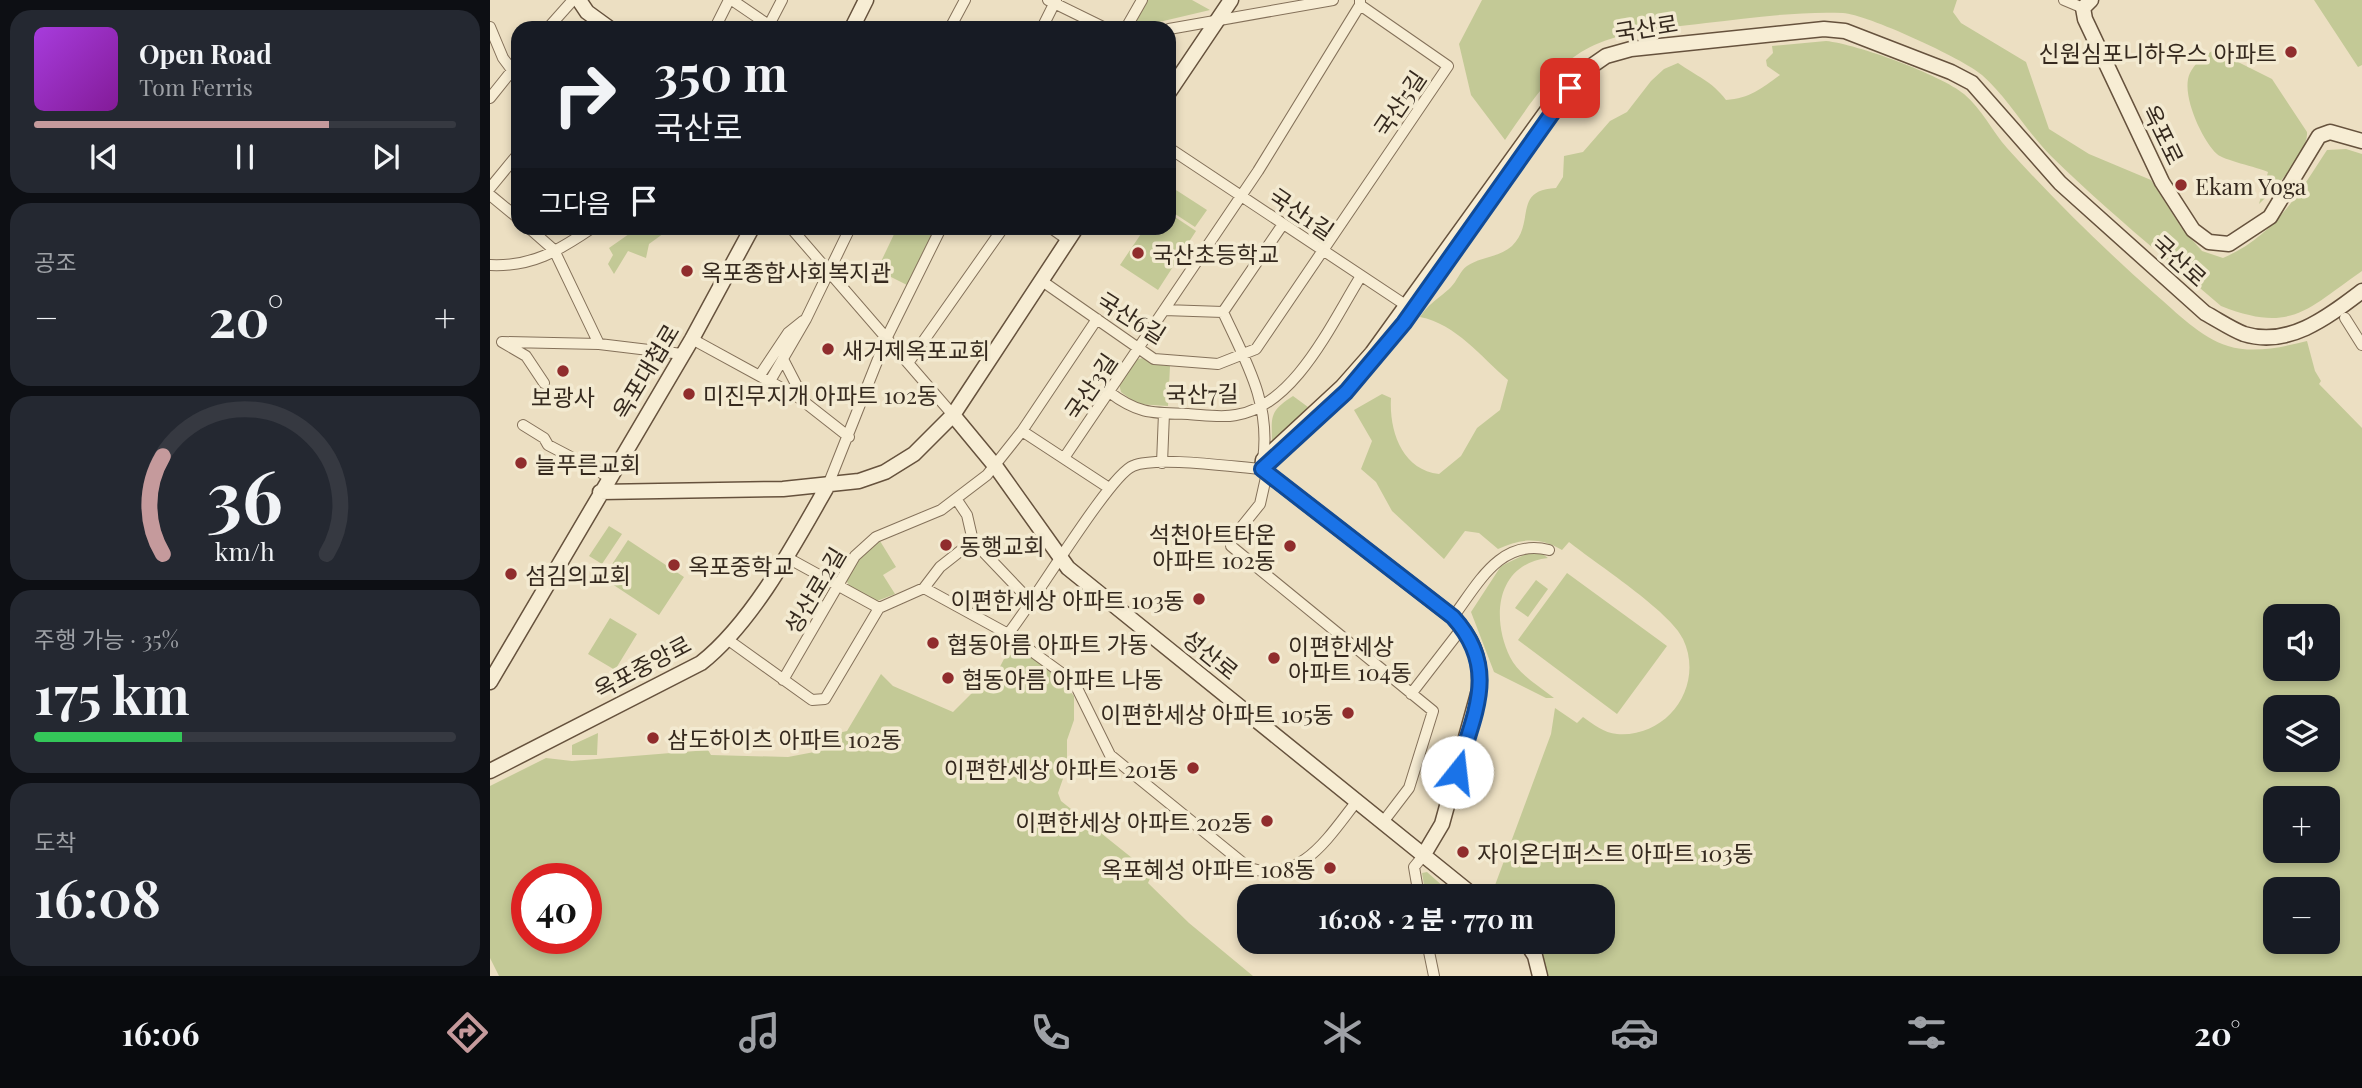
<!DOCTYPE html>
<html lang="ko">
<head>
<meta charset="utf-8">
<style>
  :root { --surface:#171b24; --page:#242831; --text:#f1f3f6; --muted:#9ea1a6; --line:#363941; --accent:#c59a9c }
  body { margin:0; font-family:"Playfair Display","Noto Sans KR",serif; background:var(--page); color:var(--text); height:100vh; display:flex; flex-direction:column; font-size:26px; white-space:nowrap }
  * { box-sizing:border-box; margin:0 }
  p { font-size:23px; color:var(--muted) }
  .icon { flex:none; width:38px; height:38px; fill:none; stroke:currentColor; stroke-width:2; stroke-linecap:round; stroke-linejoin:round }
  .map { position:relative; flex:1; overflow:hidden }
  .details { display:flex; flex-direction:column; gap:10px; padding:10px; background:#0d0f14; width:490px }
  .details>* { flex:none }
  .top-card { position:absolute; left:21px; top:21px; width:665px; height:214px; border-radius:21px; box-shadow:0 4px 10px #0003; background:#171b24; color:var(--text); overflow:hidden }
  .buttons { position:absolute; left:1773px; top:604px; display:grid; gap:14px }
  .buttons a { display:grid; place-items:center; width:77px; height:77px; border-radius:14px; background:var(--surface); box-shadow:0 4px 10px #0003; font-size:35px }
  .speed { position:absolute; left:21px; top:863px; display:flex; gap:14px; font-size:35px; font-weight:700; text-align:center }
  .speed>* { display:grid; place-content:center; width:91px; height:91px; border-radius:50%; background:var(--surface); box-shadow:0 4px 10px #0003; line-height:1 }
  .speed .limit { border:10px solid #d22; background:#fff; color:#111 }
  .pin { position:absolute; display:grid; place-items:center; width:60px; height:60px; color:#fff; margin:-30px; border-radius:14px; box-shadow:0 4px 10px #0006 }
  .me { position:absolute; width:77px; margin:-38px; rotate:16deg; stroke-linejoin:round; filter:drop-shadow(0 0 5px #0008) }
  .turn { display:flex; align-items:center; gap:24px; height:147px; padding:0 28px; font-size:32px }
  .turn .icon { width:91px; height:91px; stroke-width:2.5 }
  .turn b { display:block; font-size:49px; line-height:60px }
  .then { display:flex; align-items:center; height:66px; padding:0 28px; background:#0003; gap:14px; font-size:26px }
  .big { font-size:52px; font-weight:700; line-height:1.1 }
  .details .card { flex:1; display:flex; flex-direction:column; justify-content:center; gap:10px; min-width:0; padding:0 24px; border-radius:21px; background:var(--page) }
  .details .dial { align-items:center; gap:0 }
  .dial svg { height:182px; overflow:visible; fill:none; stroke:var(--line); stroke-width:7; stroke-linecap:round; text-anchor:middle }
  .dial text { fill:var(--text); stroke:none }
  .song { display:flex; align-items:center; gap:21px }
  .cover { width:84px; height:84px; border-radius:10px; background:linear-gradient(135deg,hsl(280 70% 55%),hsl(290 70% 35%)) }
  .played { height:7px; border-radius:4px; background:linear-gradient(90deg,var(--accent) 70%,var(--line) 70%) }
  .keys { display:flex; justify-content:space-around; direction:ltr }
  .heat { display:flex; justify-content:space-between; align-items:center; font-size:38px; direction:ltr }
  .charge { height:10px; border-radius:5px; background:linear-gradient(90deg,#34c759 35%,var(--line) 0) }
  .trip { position:absolute; left:747px; top:884px; width:378px; height:70px; border-radius:21px; background:var(--surface); box-shadow:0 4px 10px #0003; font-weight:700; line-height:70px; text-align:center }
  .tab-bar { display:flex; height:112px; justify-content:space-around; align-items:center; background:#090b0e; color:var(--muted) }
  .tab-bar .icon { width:49px; height:49px }
  .tab-bar .on { color:var(--accent) }
  .tab-bar b { font-size:32px; color:var(--text) }
  main { display:flex; flex:1; min-height:0 }
  .map>svg:first-child { display:block }
  .green { fill:#c3c996; fill-rule:evenodd }
  .lines { fill:none; stroke-linecap:round; stroke-linejoin:round }
  .street-casing { stroke:#84715a; stroke-width:12 }
  .secondary-casing { stroke:#66523d; stroke-width:17 }
  .street { stroke:#f7edd4; stroke-width:10 }
  .secondary { stroke:#f7edd4; stroke-width:14 }
  .route-casing { stroke:#114b97; stroke-width:18 }
  .route { stroke:#1a73e8; stroke-width:12 }
  .poi-dot { fill:#902d2d; stroke:#f3ead1; stroke-width:2.5 }
  .labels { text-anchor:middle; dominant-baseline:central; stroke-width:7; stroke-linejoin:round; paint-order:stroke }
  .street-label { font-size:23px; fill:#35291e; stroke:#f3ead1 }
  .poi-label { font-size:23px; fill:#35291e; stroke:#f3ead1; text-anchor:start }
</style>
</head>
<body>
<main>
<section class="details">
<div class="card">
<div class="song"><i class="cover"></i><div><b>Open Road</b><p>Tom Ferris</p></div></div>
<div class="played"></div>
<div class="keys"><svg class="icon" aria-label="previous" viewBox="0 0 24 24"><path d="M18 5L8 12l10 7zM5 5v14"/></svg><svg class="icon" aria-label="pause" viewBox="0 0 24 24"><path d="M8 5v14M16 5v14"/></svg><svg class="icon" aria-label="next" viewBox="0 0 24 24"><path d="M6 5l10 7-10 7zM19 5v14"/></svg></div>
</div>
<div class="card"><p>공조</p>
<div class="heat"><a>−</a><b class="big">20°</b><a>+</a></div>
</div>
<div class="card dial"><svg viewBox="0 0 100 80">
<path d="M14 69A42 42 0 1 1 86 69"/>
<path d="M14 69A42 42 0 0 1 14 26" stroke="#c59a9c"/>
<text x="50" y="56" font-size="32" font-weight="700">36</text>
<text x="50" y="72" font-size="11">km/h</text>
</svg></div>
<div class="card"><p>주행 가능 · 35%</p><b class="big">175 km</b><div class="charge"></div></div>
<div class="card"><p>도착</p><b class="big">16:08</b></div>
</section>
<div class="map">
<svg width="1872" height="976" viewBox="0 0 1872 976">
  <rect width="100%" height="100%" fill="#ecdfc2"/>
  <path class="green" d="M 657,0 L 702,0 L 720,10 L 648,27 L 645,23 Z
    M 992,0 L 1467,0 L 1463,12 L 1471,23 L 1536,62 L 1559,129 L 1599,154 L 1661,180 L 1691,227 L 1712,251 L 1733,258 C 1783,237 1808,195 1837,150 L 1856,149 L 1872,154 L 1872,271 C 1817,309 1802,334 1731,306 C 1674,257 1615,209 1561,156 C 1536,131 1519,99 1492,75 C 1474,59 1376,14 1353,13 C 1308,11 1262,18 1216,23 C 1098,37 1083,39 1015,140 L 981,95 L 969,44 Z
    M 1824,0 L 1872,0 L 1872,65 L 1868,67 Z
    M 1743,40 L 1748,62 L 1782,79 L 1817,132 C 1819,151 1784,190 1769,204 L 1778,172 C 1767,167 1733,160 1727,154 C 1712,140 1690,93 1700,73 C 1709,56 1727,48 1743,40 Z
    M 1336,41 C 1367,44 1451,75 1474,94 C 1492,109 1502,131 1517,148 C 1564,200 1613,248 1665,294 C 1686,312 1711,338 1738,346 C 1763,354 1793,347 1817,341 L 1825,371 L 1831,381 L 1829,384 L 1872,428 L 1872,976 L 1056,976 L 1043,942 L 1113,942 L 1113,896 L 1001,896 L 1061,734 L 1065,708 L 1087,723 L 1093,717 C 1103,724 1114,733 1127,734 C 1178,738 1215,685 1193,639 C 1181,612 1105,563 1079,542 L 1072,550 C 1050,537 1031,538 1008,549 L 989,533 L 975,531 L 954,559 L 902,511 L 886,482 L 871,469 L 882,441 L 864,410 L 892,394 L 901,398 C 899,431 912,470 949,474 L 971,456 L 987,428 L 1010,410 L 1018,380 C 991,357 966,324 930,317 C 941,301 949,299 961,287 C 967,281 970,271 977,266 C 990,257 1010,257 1022,246 C 1046,223 1022,190 1066,188 L 1073,177 L 1074,156 L 1093,152 L 1120,121 L 1137,112 L 1161,81 L 1174,69 L 1188,63 C 1206,76 1222,81 1236,100 C 1260,98 1271,89 1290,75 L 1277,66 L 1276,60 L 1283,53 L 1282,46 ZM 1785,616 L 1838,616 L 1838,668 L 1785,668 ZM 1785,707 L 1838,707 L 1838,760 L 1785,760 ZM 1785,798 L 1838,798 L 1838,850 L 1785,850 ZM 1785,889 L 1838,889 L 1838,942 L 1785,942 Z
    M 686,190 L 717,210 L 705,227 L 679,210 L 679,200 Z
    M 679,213 L 706,231 L 668,290 L 630,265 L 655,228 L 679,228 Z
    M 143,228 L 181,228 L 159,244 L 156,258 L 138,251 L 124,274 L 118,264 L 123,255 L 119,248 L 139,234 Z
    M 407,228 L 444,229 L 417,285 L 387,270 Z
    M 654,358 L 664,364 L 680,366 L 678,406 L 647,404 L 631,392 L 629,384 L 647,359 Z
    M 803,396 L 818,407 L 782,445 C 782,417 778,412 803,396 Z
    M 119,526 L 132,534 L 112,564 L 99,556 Z
    M 138,540 L 194,577 L 169,615 L 113,578 Z
    M 390,541 L 406,567 L 393,575 L 405,594 L 387,601 L 360,587 L 356,580 L 367,561 Z
    M 1038,553 L 1051,553 L 1058,558 C 1006,564 1001,618 1020,657 C 1028,674 1049,686 1064,698 L 1056,698 L 1004,672 L 981,612 L 1011,566 Z
    M 1077,573 L 1177,646 L 1127,714 L 1028,640 Z
    M 1046,580 L 1058,589 L 1038,617 L 1025,608 Z
    M 120,618 L 147,634 L 125,670 L 98,654 Z
    M 531,648 L 565,674 L 584,696 L 584,720 L 577,740 L 577,767 L 568,793 L 571,801 L 662,874 L 658,883 L 699,923 L 763,976 L 9,976 L 0,958 L 0,786 L 56,758 L 82,761 L 218,750 L 221,755 L 298,757 L 340,749 L 344,734 L 357,731 L 391,674 L 403,686 L 463,712 L 484,691 L 499,688 L 514,659 ZM 37,878 L 96,878 L 96,938 L 37,938 Z
    M 108,733 L 107,755 L 82,755 L 82,745 Z
    M 937,872 L 964,896 L 936,896 L 932,873 Z"/>
  <g class="lines">
    <g class="street-casing">
      <path id="street" d="M 242,0 L 283,28
        M 558,0 L 615,28
        M 1574,0 L 1593,8
        M 279,25 L 292,0
        M 0,27 L 13,58 L 28,78
        M 58,28 L 83,0
        M 225,28 L 239,0
        M 460,28 L 475,0
        M 552,28 L 566,0
        M 636,28 L 652,0
        M 679,29 L 843,0
        M 0,98 L 28,63
        M 679,148 L 923,310
        M 0,188 L 28,154
        M 0,195 L 28,218
        M 39,228 L 64,250 L 109,344
        M 301,228 L 463,415
        M 561,228 L 578,240
        M 0,265 C 42,267 68,251 102,228
        M 552,281 L 664,359 L 728,364 L 766,349 L 958,66 L 870,5
        M 674,310 L 733,312 L 793,224
        M 733,312 C 756,362 781,403 773,460
        M 1855,318 L 1872,345
        M 202,339 L 308,397 L 359,437
        M 294,361 L 309,390 L 308,397
        M 418,363 L 513,228
        M 270,375 L 298,333 L 313,321
        M 280,381 L 316,319 L 360,228
        M 54,383 L 36,356 L 12,342 L 109,344 L 192,354
        M 619,392 C 648,414 662,413 698,414 C 714,415 731,418 746,415 C 805,406 842,322 871,276
        M 33,425 L 54,438 L 58,445 L 119,477
        M 532,431 L 619,488
        M 574,458 L 768,171 L 870,5 L 870,1
        M 672,463 L 674,413
        M 777,473 L 770,504 L 741,540 L 741,546 L 943,711 L 919,788 L 893,822
        M 338,485 L 396,339 L 451,228
        M 467,500 L 477,515 L 483,541 L 542,603
        M 296,557 L 389,608
        M 434,588 L 450,567 L 483,541
        M 963,617 C 988,584 1010,538 1059,550
        M 518,634 L 584,682 L 620,755 L 759,868 C 811,885 839,836 867,801
        M 237,639 L 322,700 L 335,699 L 389,608 L 434,588 L 518,634 C 542,605 620,474 643,466 C 667,456 743,467 772,469
        M 293,680 L 365,556 L 386,537 L 451,510 L 497,475 L 532,431 L 607,319
        M 921,694 L 972,628
        M 929,896 L 924,867 L 933,856
        M 937,942 L 944,976"/>
    </g>
    <g class="secondary-casing">
      <path id="secondary" d="M 89,0 L 97,12 L 119,28
        M 1601,0 L 1593,8 L 1595,19 L 1672,182 L 1703,230 L 1719,242 L 1739,244 L 1780,217 L 1829,136 L 1840,132 L 1872,141
        M 362,28 L 376,0
        M 679,92 L 741,0
        M 463,415 L 506,467 L 578,568 L 984,896
        M 772,469 L 773,460 L 852,387 L 882,353 L 1077,83 L 1116,56 L 1141,49 L 1334,29 L 1355,31 L 1461,72 L 1482,83 L 1570,183 L 1715,313 C 1728,320 1741,329 1754,334 C 1799,348 1839,316 1872,291
        M 772,469 L 963,617 C 984,640 991,659 989,690 L 952,824 L 933,856
        M 110,492 L 293,489 L 369,481 L 395,472 L 424,454 L 463,415 L 586,228
        M 0,682 L 202,339 L 262,228
        M 0,771 L 211,663 C 263,622 305,543 338,485
        M 1036,942 L 1045,956 L 1050,976"/>
    </g>
    <use href="#street" class="street"/>
    <use href="#secondary" class="secondary"/>
  </g>
  <g class="lines">
    <g class="route-casing">
      <path id="route" d="M 967,772 C 984,713 1010,669 963,617 L 772,469 L 856,392 L 914,323 L 1080,88"/>
    </g>
    <use href="#route" class="route"/>
  </g>
  <g class="poi-dot">
    <circle cx="1801" cy="52" r="7"/>
    <circle cx="1691" cy="185" r="7"/>
    <circle cx="648" cy="253" r="7"/>
    <circle cx="197" cy="271" r="7"/>
    <circle cx="338" cy="349" r="7"/>
    <circle cx="73" cy="371" r="7"/>
    <circle cx="199" cy="394" r="7"/>
    <circle cx="31" cy="463" r="7"/>
    <circle cx="456" cy="545" r="7"/>
    <circle cx="800" cy="546" r="7"/>
    <circle cx="184" cy="565" r="7"/>
    <circle cx="21" cy="574" r="7"/>
    <circle cx="709" cy="599" r="7"/>
    <circle cx="443" cy="643" r="7"/>
    <circle cx="784" cy="658" r="7"/>
    <circle cx="458" cy="678" r="7"/>
    <circle cx="858" cy="713" r="7"/>
    <circle cx="163" cy="738" r="7"/>
    <circle cx="703" cy="768" r="7"/>
    <circle cx="777" cy="821" r="7"/>
    <circle cx="973" cy="852" r="7"/>
    <circle cx="840" cy="868" r="7"/>
  </g>
  <g class="labels">
    <g class="street-label">
      <text transform="translate(1156 27) rotate(-9)">국산로</text>
      <text transform="translate(909 103) rotate(-56)">국산5길</text>
      <text transform="translate(1674 134) rotate(64)">옥포로</text>
      <text transform="translate(812 213) rotate(34)">국산1길</text>
      <text transform="translate(1690 260) rotate(42)">국산로</text>
      <text transform="translate(642 317) rotate(32)">국산6길</text>
      <text transform="translate(155 371) rotate(-59)">옥포대첩로</text>
      <text transform="translate(600 386) rotate(-56)">국산3길</text>
      <text transform="translate(712 393) rotate(-1)">국산7길</text>
      <text transform="translate(324 590) rotate(-59)">성산로2길</text>
      <text transform="translate(721 654) rotate(39)">성산로</text>
      <text transform="translate(152 666) rotate(-28)">옥포중앙로</text>
    </g>
    <g class="poi-label">
      <text x="1787" y="52" text-anchor="end">신원심포니하우스 아파트</text>
      <text x="1705" y="185">Ekam Yoga</text>
      <text x="662" y="253">국산초등학교</text>
      <text x="211" y="271">옥포종합사회복지관</text>
      <text x="352" y="349">새거제옥포교회</text>
      <text x="213" y="394">미진무지개 아파트 102동</text>
      <text x="73" y="396" text-anchor="middle">보광사</text>
      <text x="45" y="463">늘푸른교회</text>
      <text x="786" y="533" text-anchor="end">석천아트타운<tspan x="786" dy="26">아파트 102동</tspan></text>
      <text x="470" y="545">동행교회</text>
      <text x="198" y="565">옥포중학교</text>
      <text x="35" y="574">섬김의교회</text>
      <text x="695" y="599" text-anchor="end">이편한세상 아파트 103동</text>
      <text x="457" y="643">협동아름 아파트 가동</text>
      <text x="798" y="645">이편한세상<tspan x="798" dy="26">아파트 104동</tspan></text>
      <text x="472" y="678">협동아름 아파트 나동</text>
      <text x="844" y="713" text-anchor="end">이편한세상 아파트 105동</text>
      <text x="177" y="738">삼도하이츠 아파트 102동</text>
      <text x="689" y="768" text-anchor="end">이편한세상 아파트 201동</text>
      <text x="763" y="821" text-anchor="end">이편한세상 아파트 202동</text>
      <text x="987" y="852">자이온더퍼스트 아파트 103동</text>
      <text x="826" y="868" text-anchor="end">옥포혜성 아파트 108동</text>
    </g>
  </g>
</svg>
<div class="buttons">
<a><svg class="icon" aria-label="sound" viewBox="0 0 24 24"><path d="M4 9h4l5-4v14l-5-4H4zM17 9q2 3 0 6"/></svg></a>
<a><svg class="icon" aria-label="layers" viewBox="0 0 24 24"><path d="M12 4l9 5-9 5-9-5zM3 14l9 5 9-5"/></svg></a>
<a>+</a>
<a>−</a>
</div>
<div class="speed"><div class="limit">40</div></div>
<div class="pin" style="left:1080px;top:88px;background:#d93025"><svg class="icon" aria-label="arrive" viewBox="0 0 24 24"><path d="M6 21V4h12l-3 4 3 4H6"/></svg></div>
<svg class="me" style="left:967px;top:772px" viewBox="-20 -20 40 40"><circle r="19" fill="#fff"/><path d="M0-13L10 11 0 6-10 11z" fill="#1a73e8"/></svg>
<div class="trip">16:08 · 2 분 · 770 m</div>
<div class="top-card">
<div class="turn"><svg class="icon" aria-label="right" viewBox="0 0 24 24"><path d="M7 20v-9h11M14 6l5 5-5 5"/></svg><div><b>350 m</b>국산로</div></div>
<div class="then">그다음<svg class="icon" aria-label="arrive" viewBox="0 0 24 24"><path d="M6 21V4h12l-3 4 3 4H6"/></svg></div>
</div>
</div>
</main>
<nav class="tab-bar">
<b>16:06</b>
<svg class="icon on" aria-label="directions" viewBox="0 0 24 24"><path d="M12 3l9 9-9 9-9-9zM9 14v-3h6M13 9l2 2-2 2"/></svg>
<svg class="icon" aria-label="music" viewBox="0 0 24 24"><path d="M9 18V5l10-2v13"/><circle cx="6" cy="18" r="3"/><circle cx="16" cy="16" r="3"/></svg>
<svg class="icon" aria-label="phone" viewBox="0 0 24 24"><path d="M5 4h4l2 5-3 2q2 4 5 5l2-3 5 2v4C11 20 4 13 5 4z"/></svg>
<svg class="icon" aria-label="climate" viewBox="0 0 24 24"><path d="M12 3v18M4 7l16 10M4 17L20 7"/></svg>
<svg class="icon" aria-label="car" viewBox="0 0 24 24"><path d="M5 17H2v-5l4-1 3-4h7l3 4 3 1v5h-3M9 17h6M6 11h13"/><circle cx="7" cy="17" r="2"/><circle cx="17" cy="17" r="2"/></svg>
<svg class="icon" aria-label="filters" viewBox="0 0 24 24"><path d="M4 7h16M4 17h16"/><circle cx="9" cy="7" r="2"/><circle cx="15" cy="17" r="2"/></svg>
<b>20°</b>
</nav>
</body>
</html>
